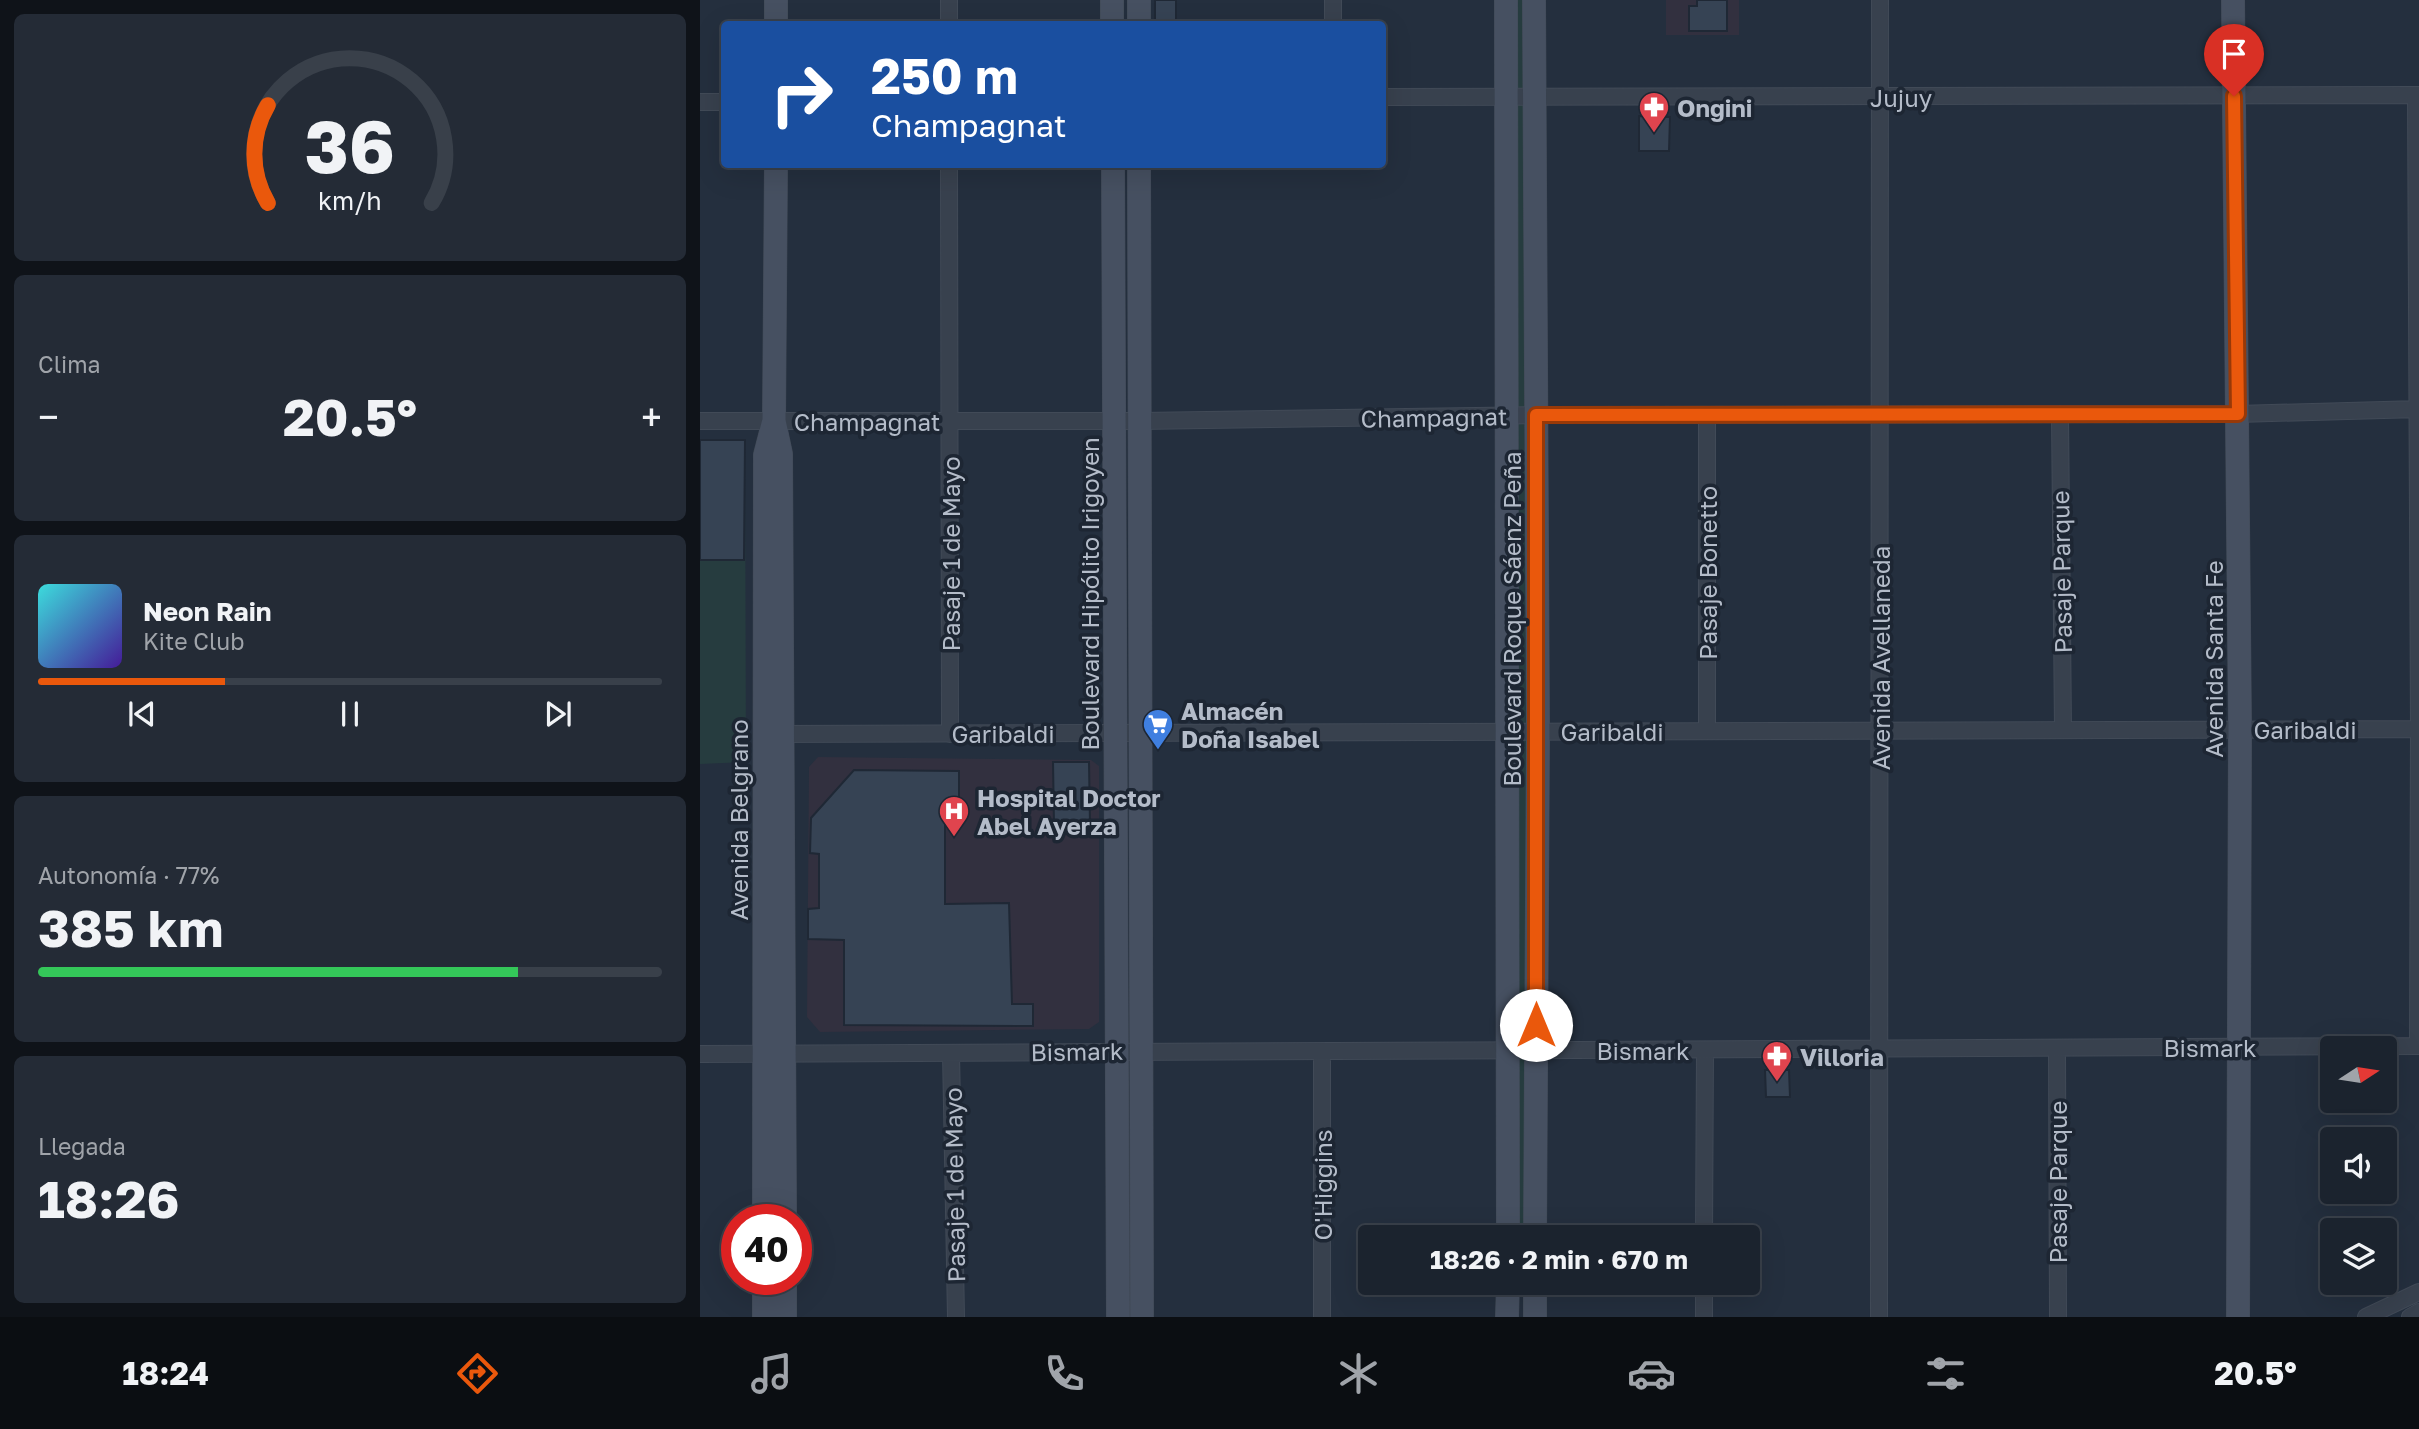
<!DOCTYPE html>
<html lang="es">
<head>
<meta charset="utf-8">
<style>
  :root { --surface:#1b232e; --page:#242b36; --text:#f1f3f6; --muted:#a0a4aa; --line:#39404a; --accent:#ea580c }
  body { margin:0; font-family:"Golos Text",sans-serif; background:var(--page); color:var(--text); height:100vh; display:flex; flex-direction:column; font-size:26px; white-space:nowrap }
  * { box-sizing:border-box; margin:0 }
  p { font-size:23px; color:var(--muted) }
  .icon { flex:none; width:38px; height:38px; fill:none; stroke:currentColor; stroke-width:2; stroke-linecap:round; stroke-linejoin:round }
  .map { position:relative; flex:1; overflow:hidden }
  .sheet { display:flex; flex-direction:column; gap:14px; padding:14px; background:#0f1319; width:700px }
  .sheet>* { flex:none }
  .top-card { position:absolute; left:21px; top:21px; width:665px; height:147px; border-radius:7px; box-shadow:0 7px 28px #0002,0 0 0 2px var(--line); background:#1a4fa0; color:#fff; overflow:hidden }
  .needle { width:46px; rotate:78deg }
  .fabs { position:absolute; left:1620px; top:1036px; display:grid; gap:14px }
  .fabs a { display:grid; place-items:center; width:77px; height:77px; border-radius:7px; background:var(--surface); box-shadow:0 7px 28px #0002,0 0 0 2px var(--line); font-size:35px }
  .speed { position:absolute; left:21px; top:1204px; display:flex; gap:14px; font-size:35px; font-weight:700; text-align:center }
  .speed>* { display:grid; place-content:center; width:91px; height:91px; border-radius:50%; background:var(--surface); box-shadow:0 7px 28px #0002,0 0 0 2px var(--line); line-height:1 }
  .speed .limit { border:10px solid #d22; background:#fff; color:#111 }
  .pin { position:absolute; display:grid; place-items:center; width:60px; height:60px; color:#fff; margin:-72px -30px; border-radius:50% 50% 50% 0; rotate:-45deg; box-shadow:0 0 7px #0007 }
  .pin .icon { rotate:45deg }
  .me { position:absolute; width:77px; margin:-38px; rotate:0deg; stroke-linejoin:round; filter:drop-shadow(0 0 5px #0008) }
  .turn { display:flex; align-items:center; gap:24px; height:147px; padding:0 35px; font-size:32px }
  .turn .icon { width:91px; height:91px; stroke-width:2.5 }
  .turn b { display:block; font-size:49px; line-height:60px }
  .big { font-size:52px; font-weight:700; line-height:1.1 }
  .sheet .card { flex:1; display:flex; flex-direction:column; justify-content:center; gap:10px; min-width:0; padding:0 24px; border-radius:10px; background:var(--page) }
  .sheet .dial { align-items:center; gap:0 }
  .dial svg { height:182px; overflow:visible; fill:none; stroke:var(--line); stroke-width:7; stroke-linecap:round; text-anchor:middle }
  .dial text { fill:var(--text); stroke:none }
  .song { display:flex; align-items:center; gap:21px }
  .cover { width:84px; height:84px; border-radius:10px; background:linear-gradient(135deg,hsl(180 70% 55%),hsl(260 70% 35%)) }
  .played { height:7px; border-radius:4px; background:linear-gradient(90deg,var(--accent) 30%,var(--line) 30%) }
  .keys { display:flex; justify-content:space-around; direction:ltr }
  .heat { display:flex; justify-content:space-between; align-items:center; font-size:38px; direction:ltr }
  .charge { height:10px; border-radius:5px; background:linear-gradient(90deg,#34c759 77%,var(--line) 0) }
  .trip { position:absolute; left:658px; top:1225px; width:402px; height:70px; border-radius:7px; background:var(--surface); box-shadow:0 7px 28px #0002,0 0 0 2px var(--line); font-weight:700; line-height:70px; text-align:center }
  .tabs { display:flex; height:112px; justify-content:space-around; align-items:center; background:#0b0e12; color:var(--muted) }
  .tabs .icon { width:49px; height:49px }
  .tabs .on { color:var(--accent) }
  .tabs b { font-size:32px; color:var(--text) }
  main { display:flex; flex:1; min-height:0 }
  .map>svg:first-child { display:block }
  .medical { fill:#32303f }
  .green { fill:#263c3f }
  .building { fill:#364354; stroke:#1f2835; stroke-width:2 }
  .lines { fill:none; stroke-linecap:round; stroke-linejoin:round }
  .street-casing { stroke:#414a57; stroke-width:18 }
  .secondary-casing { stroke:#414a57; stroke-width:24 }
  .street { stroke:#38414e; stroke-width:16 }
  .secondary { stroke:#465061; stroke-width:23 }
  .route-casing { stroke:#983908; stroke-width:18 }
  .route { stroke:#ea580c; stroke-width:12 }
  .labels { text-anchor:middle; dominant-baseline:central; stroke-width:7; stroke-linejoin:round; paint-order:stroke }
  .street-label { font-size:24px; fill:#b4bcc9; stroke:#1d2633 }
  .poi-label { font-size:24px; font-weight:bold; fill:#b4bcc9; stroke:#1d2633; text-anchor:start }
</style>
</head>
<body>
<main>
<section class="sheet">
<div class="card dial"><svg viewBox="0 0 100 80">
<path d="M14 69A42 42 0 1 1 86 69"/>
<path d="M14 69A42 42 0 0 1 14 26" stroke="#ea580c"/>
<text x="50" y="56" font-size="32" font-weight="700">36</text>
<text x="50" y="72" font-size="11">km/h</text>
</svg></div>
<div class="card"><p>Clima</p>
<div class="heat"><a>−</a><b class="big">20.5°</b><a>+</a></div>
</div>
<div class="card">
<div class="song"><i class="cover"></i><div><b>Neon Rain</b><p>Kite Club</p></div></div>
<div class="played"></div>
<div class="keys"><svg class="icon" aria-label="previous" viewBox="0 0 24 24"><path d="M18 5L8 12l10 7zM5 5v14"/></svg><svg class="icon" aria-label="pause" viewBox="0 0 24 24"><path d="M8 5v14M16 5v14"/></svg><svg class="icon" aria-label="next" viewBox="0 0 24 24"><path d="M6 5l10 7-10 7zM19 5v14"/></svg></div>
</div>
<div class="card"><p>Autonomía · 77%</p><b class="big">385 km</b><div class="charge"></div></div>
<div class="card"><p>Llegada</p><b class="big">18:26</b></div>
</section>
<div class="map">
<svg width="1719" height="1317" viewBox="0 0 1719 1317">
  <rect width="100%" height="100%" fill="#242f3e"/>
  <path class="medical" d="M 966,0 L 1039,0 L 1039,35 L 966,35 Z
    M 118,757 L 391,760 L 399,766 L 399,1022 L 389,1029 L 120,1032 L 107,1017 L 109,767 Z"/>
  <path class="green" d="M 813,0 L 823,0 L 828,1237 L 816,1237 Z
    M 0,440 L 45,440 L 46,762 L 0,764 Z"/>
  <path class="building" d="M 455,0 L 476,0 L 476,20 L 455,20 Z
    M 997,0 L 1027,0 L 1027,31 L 989,31 L 989,6 L 997,6 Z
    M 939,116 L 970,117 L 969,151 L 939,151 Z
    M 0,440 L 45,440 L 44,560 L 0,560 Z
    M 353,762 L 389,762 L 390,824 L 354,825 Z
    M 154,770 L 259,771 L 259,802 L 245,802 L 245,904 L 309,903 L 312,1004 L 333,1004 L 333,1026 L 144,1025 L 144,940 L 108,939 L 108,909 L 119,908 L 119,854 L 110,853 L 111,818 Z
    M 1065,1070 L 1089,1070 L 1090,1097 L 1066,1097 Z"/>
  <g class="lines">
    <g class="street-casing">
      <path id="street" d="M 249,0 L 249,24
        M 633,24 L 633,0
        M 1716,95 L 1719,729 L 1718,1046
        M 682,97 L 1719,95
        M 0,102 L 24,102
        M 249,164 L 250,734
        M 1360,414 L 1363,730
        M 0,421 L 441,421 L 836,415 L 1538,414 L 1719,409
        M 1007,731 L 1007,415
        M 73,734 L 1719,729
        M 1357,1048 L 1358,1317
        M 622,1052 L 622,1317
        M 251,1053 L 256,1317
        M 0,1054 L 1719,1046
        M 1004,1237 L 1005,1050
        M 1004,1317 L 1004,1283
        M 1179,1317 L 1180,0
        M 1666,1317 L 1719,1292
        M 1710,1317 L 1719,1312"/>
    </g>
    <g class="secondary-casing">
      <path id="secondary" d="M 76,0 L 76,24
        M 412,0 L 412,24
        M 439,0 L 439,24
        M 806,0 L 808,1237
        M 834,0 L 838,732 L 835,1237
        M 1533,0 L 1540,729 L 1538,1317
        M 76,164 L 74,421 L 81,454 L 85,1220
        M 413,164 L 418,1317
        M 439,164 L 442,1317
        M 64,1220 L 65,455 L 73,424
        M 85,1279 L 85,1317
        M 64,1317 L 64,1279
        M 807,1317 L 808,1283
        M 835,1317 L 835,1283"/>
    </g>
    <use href="#street" class="street"/>
    <use href="#secondary" class="secondary"/>
  </g>
  <g class="lines">
    <g class="route-casing">
      <path id="route" d="M 836,1025 L 836,415 L 1538,414 L 1534,96"/>
    </g>
    <use href="#route" class="route"/>
  </g>
  <defs>
    <g id="pharmacy-pin" transform="scale(1.575)"><path d="M0 17L-7.5 6A9.5 9.5 0 1 1 7.5 6Z" fill="#e0444e" stroke="#1d2633"/><path d="M-2-6h4v4h4v4h-4v4h-4v-4h-4v-4h4Z" fill="#fff"/></g>
    <g id="supermarket-pin" transform="scale(1.575)"><path d="M0 17L-7.5 6A9.5 9.5 0 1 1 7.5 6Z" fill="#3f7fe0" stroke="#1d2633"/><path d="M-6-5.5h2.5l.6 2H6L4.5 2H-2.5L-4.4-4H-6ZM-1.5 3.2a1.3 1.3 0 1 0 .1 0ZM3 3.2a1.3 1.3 0 1 0 .1 0Z" fill="#fff"/></g>
    <g id="hospital-pin" transform="scale(1.575)"><path d="M0 17L-7.5 6A9.5 9.5 0 1 1 7.5 6Z" fill="#e0444e" stroke="#1d2633"/><path d="M-5-5h3v3.5h4V-5h3V5h-3V1.5h-4V5h-3Z" fill="#fff"/></g>
  </defs>
  <g fill-rule="evenodd">
    <use href="#pharmacy-pin" x="954" y="107"/>
    <use href="#supermarket-pin" x="458" y="724"/>
    <use href="#hospital-pin" x="254" y="811"/>
    <use href="#pharmacy-pin" x="1077" y="1056"/>
  </g>
  <g class="labels">
    <g class="street-label">
      <text x="1201" y="97">Jujuy</text>
      <text transform="translate(734 417) rotate(-1)">Champagnat</text>
      <text x="167" y="421">Champagnat</text>
      <text transform="translate(250 554) rotate(-90)">Pasaje 1 de Mayo</text>
      <text transform="translate(1361 572) rotate(-91)">Pasaje Parque</text>
      <text transform="translate(1007 573) rotate(-90)">Pasaje Bonetto</text>
      <text transform="translate(389 594) rotate(-90)">Boulevard Hipólito Irigoyen</text>
      <text transform="translate(811 619) rotate(-90)">Boulevard Roque Sáenz Peña</text>
      <text transform="translate(1180 658) rotate(-90)">Avenida Avellaneda</text>
      <text transform="translate(1513 659) rotate(-90)">Avenida Santa Fe</text>
      <text x="1605" y="729">Garibaldi</text>
      <text x="912" y="731">Garibaldi</text>
      <text x="303" y="733">Garibaldi</text>
      <text transform="translate(38 820) rotate(-90)">Avenida Belgrano</text>
      <text x="1510" y="1047">Bismark</text>
      <text x="943" y="1050">Bismark</text>
      <text transform="translate(377 1051) rotate(-1)">Bismark</text>
      <text transform="translate(1357 1182) rotate(-90)">Pasaje Parque</text>
      <text transform="translate(254 1185) rotate(-91)">Pasaje 1 de Mayo</text>
      <text transform="translate(622 1185) rotate(-90)">O'Higgins</text>
    </g>
    <g class="poi-label">
      <text x="977" y="107">Ongini</text>
      <text x="481" y="710">Almacén<tspan x="481" dy="28">Doña Isabel</tspan></text>
      <text x="277" y="797">Hospital Doctor<tspan x="277" dy="28">Abel Ayerza</tspan></text>
      <text x="1100" y="1056">Villoria</text>
    </g>
  </g>
</svg>
<div class="fabs">
<a><svg class="needle" viewBox="-14 -14 28 28"><path d="M0-13l5 13h-10z" fill="#e53935"/><path d="M0 13l5-13h-10z" fill="#a0a4aa"/></svg></a>
<a><svg class="icon" aria-label="sound" viewBox="0 0 24 24"><path d="M4 9h4l5-4v14l-5-4H4zM17 9q2 3 0 6"/></svg></a>
<a><svg class="icon" aria-label="layers" viewBox="0 0 24 24"><path d="M12 4l9 5-9 5-9-5zM3 14l9 5 9-5"/></svg></a>
</div>
<div class="speed"><div class="limit">40</div></div>
<div class="pin" style="left:1534px;top:96px;background:#d93025"><svg class="icon" aria-label="arrive" viewBox="0 0 24 24"><path d="M6 21V4h12l-3 4 3 4H6"/></svg></div>
<svg class="me" style="left:836px;top:1025px" viewBox="-20 -20 40 40"><circle r="19" fill="#fff"/><path d="M0-13L10 11 0 6-10 11z" fill="#ea580c"/></svg>
<div class="trip">18:26 · 2 min · 670 m</div>
<div class="top-card">
<div class="turn"><svg class="icon" aria-label="right" viewBox="0 0 24 24"><path d="M7 20v-9h11M14 6l5 5-5 5"/></svg><div><b>250 m</b>Champagnat</div></div>
</div>
</div>
</main>
<nav class="tabs">
<b>18:24</b>
<svg class="icon on" aria-label="directions" viewBox="0 0 24 24"><path d="M12 3l9 9-9 9-9-9zM9 14v-3h6M13 9l2 2-2 2"/></svg>
<svg class="icon" aria-label="music" viewBox="0 0 24 24"><path d="M9 18V5l10-2v13"/><circle cx="6" cy="18" r="3"/><circle cx="16" cy="16" r="3"/></svg>
<svg class="icon" aria-label="phone" viewBox="0 0 24 24"><path d="M5 4h4l2 5-3 2q2 4 5 5l2-3 5 2v4C11 20 4 13 5 4z"/></svg>
<svg class="icon" aria-label="climate" viewBox="0 0 24 24"><path d="M12 3v18M4 7l16 10M4 17L20 7"/></svg>
<svg class="icon" aria-label="car" viewBox="0 0 24 24"><path d="M5 17H2v-5l4-1 3-4h7l3 4 3 1v5h-3M9 17h6M6 11h13"/><circle cx="7" cy="17" r="2"/><circle cx="17" cy="17" r="2"/></svg>
<svg class="icon" aria-label="filters" viewBox="0 0 24 24"><path d="M4 7h16M4 17h16"/><circle cx="9" cy="7" r="2"/><circle cx="15" cy="17" r="2"/></svg>
<b>20.5°</b>
</nav>
</body>
</html>
